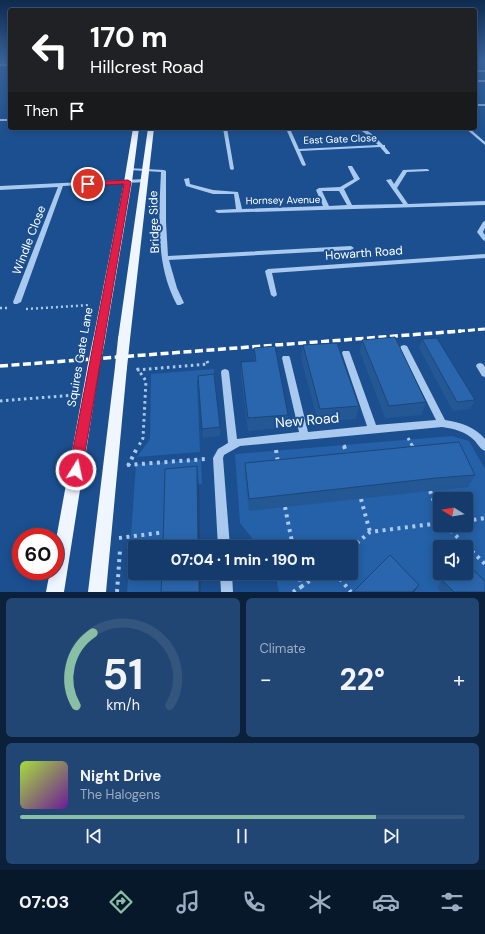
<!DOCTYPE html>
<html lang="en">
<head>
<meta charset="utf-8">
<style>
  :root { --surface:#143b6b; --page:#214673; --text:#f1f3f6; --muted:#9dadc1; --line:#33557e; --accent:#8abfa5 }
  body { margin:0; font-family:"DM Sans",sans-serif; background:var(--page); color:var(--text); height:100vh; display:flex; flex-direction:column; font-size:15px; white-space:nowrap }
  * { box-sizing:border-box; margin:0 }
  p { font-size:13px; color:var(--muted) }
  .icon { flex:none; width:22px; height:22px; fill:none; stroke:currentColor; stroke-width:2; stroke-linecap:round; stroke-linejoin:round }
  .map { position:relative; height:592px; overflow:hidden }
  .details { display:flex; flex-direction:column; gap:6px; padding:6px; background:#0b203b; flex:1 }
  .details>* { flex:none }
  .hud { position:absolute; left:8px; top:8px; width:469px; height:122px; border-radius:4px; box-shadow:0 2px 10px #0003,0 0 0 1px var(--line); background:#202124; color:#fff; overflow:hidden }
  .needle { width:26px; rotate:281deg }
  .controls { position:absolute; left:433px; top:492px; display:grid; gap:8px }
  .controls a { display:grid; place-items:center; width:40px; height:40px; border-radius:4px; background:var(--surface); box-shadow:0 2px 10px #0003,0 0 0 1px var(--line); font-size:20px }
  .speed { position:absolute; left:12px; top:528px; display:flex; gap:8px; font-size:20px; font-weight:700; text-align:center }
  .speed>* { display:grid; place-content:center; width:52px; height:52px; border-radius:50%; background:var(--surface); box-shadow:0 2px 10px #0003,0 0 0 1px var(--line); line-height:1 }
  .speed .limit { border:6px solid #d22; background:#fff; color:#111 }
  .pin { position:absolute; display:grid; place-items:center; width:34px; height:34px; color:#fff; margin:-17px; border:2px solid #fff; border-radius:50%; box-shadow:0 1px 4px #0007 }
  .me { position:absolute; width:44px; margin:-22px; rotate:10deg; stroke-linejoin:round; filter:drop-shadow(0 0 3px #0008) }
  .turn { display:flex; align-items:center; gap:14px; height:84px; padding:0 16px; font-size:18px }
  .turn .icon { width:52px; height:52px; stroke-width:2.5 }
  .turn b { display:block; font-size:28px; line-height:34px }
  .then { display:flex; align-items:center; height:38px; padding:0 16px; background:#0003; gap:8px; font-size:15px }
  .big { font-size:30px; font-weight:800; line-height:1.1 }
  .details .card { flex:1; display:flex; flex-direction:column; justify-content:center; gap:6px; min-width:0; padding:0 14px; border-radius:6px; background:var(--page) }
  .details .dial { align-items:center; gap:0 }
  .dial svg { height:104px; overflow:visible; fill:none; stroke:var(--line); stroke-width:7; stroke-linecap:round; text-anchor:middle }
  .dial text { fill:var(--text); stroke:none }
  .song { display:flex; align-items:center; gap:12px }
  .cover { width:48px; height:48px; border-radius:6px; background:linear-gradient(135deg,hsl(80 70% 55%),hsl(280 70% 35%)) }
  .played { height:4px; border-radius:2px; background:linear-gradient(90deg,var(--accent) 80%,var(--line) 80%) }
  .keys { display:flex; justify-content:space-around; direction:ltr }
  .heat { display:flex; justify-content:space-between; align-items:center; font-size:22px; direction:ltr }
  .details .tiles { flex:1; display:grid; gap:6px; grid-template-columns:1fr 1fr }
  .card:last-child { grid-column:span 2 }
  .trip { position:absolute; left:128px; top:540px; width:230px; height:40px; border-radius:4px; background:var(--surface); box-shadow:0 2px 10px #0003,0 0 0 1px var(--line); font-weight:800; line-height:40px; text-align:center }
  .dock { display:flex; height:64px; justify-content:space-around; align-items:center; background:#08182b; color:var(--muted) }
  .dock .icon { width:28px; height:28px }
  .dock .selected { color:var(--accent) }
  .dock b { font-size:18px; color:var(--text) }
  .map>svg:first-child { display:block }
  .green { fill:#2461a8; fill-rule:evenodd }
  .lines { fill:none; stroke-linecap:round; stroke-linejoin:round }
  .path-far2 { stroke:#a9c9ee; stroke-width:2.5; stroke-dasharray:2 3; stroke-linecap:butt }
  .path-far1 { stroke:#a9c9ee; stroke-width:3; stroke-dasharray:2.5 3.5; stroke-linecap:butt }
  .path { stroke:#a9c9ee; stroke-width:4; stroke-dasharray:3 4.5; stroke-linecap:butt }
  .minor { fill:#a9c9ee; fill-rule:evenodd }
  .major { fill:#f0f6ff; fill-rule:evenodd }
  .rail-far1 { stroke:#fff; stroke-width:3; stroke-dasharray:7 3; stroke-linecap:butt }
  .rail { stroke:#fff; stroke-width:3.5; stroke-dasharray:8 3.5; stroke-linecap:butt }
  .major-bridge { stroke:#f0f6ff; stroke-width:12 }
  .wall { fill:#245895 }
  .shaded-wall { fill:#1d4779 }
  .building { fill:#2a66ad; stroke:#1d4779 }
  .route { fill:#e11d48; stroke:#92132f }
  .labels { text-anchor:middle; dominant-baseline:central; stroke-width:4; stroke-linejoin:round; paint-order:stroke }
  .far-street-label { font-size:10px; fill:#fff; stroke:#1b4f8f }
  .street-label { font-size:12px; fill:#fff; stroke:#1b4f8f }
  .near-street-label { font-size:14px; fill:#fff; stroke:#1b4f8f }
</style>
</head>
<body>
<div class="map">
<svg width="485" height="592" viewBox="0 0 485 592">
  <rect width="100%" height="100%" fill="#1b4f8f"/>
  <path class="green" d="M 214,369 L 214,378 L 197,380 L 200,452 L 137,457 L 150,439 L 151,374 Z
    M 452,436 L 469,441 L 485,469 L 485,592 L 279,592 L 275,573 L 351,573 L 351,547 L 259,547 L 240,523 L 235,454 ZM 440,499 L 466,499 L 466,525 L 440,525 ZM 440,547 L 466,547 L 466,573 L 440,573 Z
    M 201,459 L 202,484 L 167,487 L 165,547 L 135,547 L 135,573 L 165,573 L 164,592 L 127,592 L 136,464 Z"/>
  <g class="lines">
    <path class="path-far2" d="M 0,308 L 7,308
      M 26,309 L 91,305"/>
    <path class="path-far1" d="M 137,368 L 146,381 L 143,438 L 138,447
      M 137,370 L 208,364 L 207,361
      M 0,401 L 74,395
      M 408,438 L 413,447
      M 344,445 L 345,447"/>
    <path class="path" d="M 344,446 L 347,455
      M 412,446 L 413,448
      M 276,450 L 278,463
      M 127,465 L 206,459
      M 128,466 L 138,446
      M 430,491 L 440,517
      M 361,499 L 370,532
      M 285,507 L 293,547
      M 466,521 L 485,518
      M 445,525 L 485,564
      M 119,538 L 166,532
      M 351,548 L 370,532 L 440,523
      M 335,573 L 351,592
      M 301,587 L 320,573
      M 117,592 L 120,550
      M 293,592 L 301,587 L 299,573"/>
    <path class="minor" d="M 4,61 L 8,61 L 2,66 L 0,66 L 0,64 Z
      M 475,70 L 485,70 L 485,72 L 475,72 Z
      M 475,80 L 485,80 L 485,82 L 475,82 Z
      M 475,104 L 485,104 L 485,106 L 475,106 Z
      M 0,119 L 10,119 L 10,121 L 0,121 Z
      M 223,128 L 227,128 L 234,169 L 232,170 L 230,169 Z
      M 358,128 C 368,128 376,138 383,145 L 385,145 L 385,147 L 390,153 L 390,154 L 386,154 L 380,147 L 300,151 L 306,165 L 304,166 L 302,165 L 287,131 L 289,130 L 291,131 L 299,149 L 378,145 L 370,137 Z
      M 465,128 L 469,128 L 485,142 L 485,145 Z
      M 348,166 L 352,166 L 360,179 L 344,189 L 352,205 L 403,204 L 386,180 L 391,179 L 394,184 L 403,170 L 427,169 L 429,170 L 429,171 L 407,172 L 397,188 L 408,204 L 485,201 L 485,205 L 218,213 L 215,211 L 216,210 L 236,209 L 234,194 L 213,194 L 186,186 L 184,179 L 189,178 L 190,184 L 213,190 L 238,192 L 242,209 L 323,206 L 316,190 L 319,188 L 340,187 L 354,179 L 348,167 ZM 322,191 L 339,191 L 347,205 L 329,206 Z
      M 128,168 L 164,170 L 166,171 L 166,222 L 168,256 L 351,246 L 354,248 L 351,250 L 169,260 L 177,288 L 184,303 L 180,305 L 177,305 C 155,265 159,216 161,172 L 130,170 L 128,170 Z
      M 145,179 L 147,180 L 147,182 L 63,186 L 21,302 L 17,304 L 14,304 L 13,302 L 58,187 L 0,190 L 0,186 Z
      M 485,221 L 485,228 L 483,232 L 485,235 L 485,241 L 483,240 L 477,232 L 483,222 Z
      M 485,254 L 485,258 L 272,273 L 277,295 L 274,297 L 271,295 L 265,271 L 268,269 Z
      M 404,345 L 407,346 L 408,348 L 445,420 C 460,422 475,427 485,439 L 485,451 C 480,449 478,444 474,440 C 465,431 454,429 442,427 L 240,446 L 224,455 L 223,458 L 230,547 L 218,547 L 213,458 L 218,449 L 228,443 L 221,372 L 222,370 L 225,369 L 228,370 L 229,372 L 237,439 L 299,432 L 282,358 L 283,356 L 289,356 L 290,358 L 308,432 L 367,426 L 342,353 L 343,351 L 349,351 L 350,353 L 376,425 L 436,420 L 400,348 L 401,346 Z
      M 480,363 L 483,364 L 485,367 L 485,377 L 482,376 L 476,366 L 477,364 Z
      M 220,573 L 232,573 L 233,592 L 221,592 Z"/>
    <path class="major" d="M 0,64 L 10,64 L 10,66 L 0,66 Z
      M 133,128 L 139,128 L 132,182 L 105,340 L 103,343 L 95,343 L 93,340 L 124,182 Z
      M 148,128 L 154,128 L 130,339 L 128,342 L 120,342 L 118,339 Z
      M 121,363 L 125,364 L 127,367 L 106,592 L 88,592 L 115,367 L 117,364 Z
      M 93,365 L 97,366 L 99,369 L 64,592 L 46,592 L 50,571 L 55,571 L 55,545 L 87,369 L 89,366 Z"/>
    <path class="rail-far1" d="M 448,332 L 485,329"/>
    <path class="rail" d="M 0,366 L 461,331"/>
    <path class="major-bridge" d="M 121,367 L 124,339
      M 93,369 L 99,340"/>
  </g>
  <path class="wall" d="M 475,61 L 485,61 L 485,68 L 475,69 Z
    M 422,339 L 475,400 L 470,409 L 453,411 L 419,348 Z
    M 362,340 L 426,402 L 422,415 L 385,418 L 360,352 Z
    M 303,345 L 359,406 L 356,419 L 318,422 L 301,358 Z
    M 254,348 L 288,415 L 287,427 L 248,431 L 241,375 L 241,362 L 254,361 Z
    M 198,376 L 220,427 L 220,436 L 203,438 Z
    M 245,463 L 475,475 L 468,487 L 430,491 L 249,511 L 245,475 Z
    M 442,580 L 485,592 L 441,592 L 437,588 Z"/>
  <path class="shaded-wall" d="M 197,466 L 199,487 L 200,547 L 198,547 Z
    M 199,573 L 201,573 L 201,592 L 199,592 Z
    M 419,585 L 414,592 L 412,592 Z"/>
  <path class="building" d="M 395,337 L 426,402 L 389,406 L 362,340 Z
    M 437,338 L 475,400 L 457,402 L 422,339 Z
    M 337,343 L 359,406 L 320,409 L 303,345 Z
    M 275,346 L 288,415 L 248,418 L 241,362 L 256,361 L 254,348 Z
    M 214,374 L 220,427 L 202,429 L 198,376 Z
    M 459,442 L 475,475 L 436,478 L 249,499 L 245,463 Z
    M 197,466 L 198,547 L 163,547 L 165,469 Z
    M 390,555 L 419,585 L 412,592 L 353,592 Z
    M 466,563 L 485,581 L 485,592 L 454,592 L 442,580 L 448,573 L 466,573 Z
    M 162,573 L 199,573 L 199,592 L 161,592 Z"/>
  <linearGradient id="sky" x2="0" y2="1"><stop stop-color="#0f2b4f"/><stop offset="0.42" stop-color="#39639b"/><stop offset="1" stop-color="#39639b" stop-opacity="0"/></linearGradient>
  <rect width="485" height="144" fill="url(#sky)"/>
  <path class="route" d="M 128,180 L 131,182 L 82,470 L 80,474 L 76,476 L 71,474 L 69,470 L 124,184 L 88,186 L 85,184 L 88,182 Z"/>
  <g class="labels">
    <g class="far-street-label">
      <text transform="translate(340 139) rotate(-2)">East Gate Close</text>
      <text transform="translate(283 200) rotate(-1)">Hornsey Avenue</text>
    </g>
    <g class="street-label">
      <text transform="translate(154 222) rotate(-92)">Bridge Side</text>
      <text transform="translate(29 240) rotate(-69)">Windle Close</text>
      <text transform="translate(364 253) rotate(-4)">Howarth Road</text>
      <text transform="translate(80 357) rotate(-80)">Squires Gate Lane</text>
    </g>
    <g class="near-street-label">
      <text transform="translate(307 420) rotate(-5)">New Road</text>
    </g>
  </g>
</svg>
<div class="controls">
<a><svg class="needle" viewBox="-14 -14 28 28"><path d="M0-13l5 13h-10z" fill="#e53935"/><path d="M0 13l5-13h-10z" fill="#9dadc1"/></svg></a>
<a><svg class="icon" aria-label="sound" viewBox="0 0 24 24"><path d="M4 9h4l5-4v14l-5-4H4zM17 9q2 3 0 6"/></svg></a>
</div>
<div class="speed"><div class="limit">60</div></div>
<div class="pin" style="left:88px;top:184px;background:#d93025"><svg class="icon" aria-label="arrive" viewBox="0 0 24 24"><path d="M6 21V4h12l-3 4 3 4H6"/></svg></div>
<svg class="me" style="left:76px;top:470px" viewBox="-20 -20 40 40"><circle r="17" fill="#e11d48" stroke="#fff" stroke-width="3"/><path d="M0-11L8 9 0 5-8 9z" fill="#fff"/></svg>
<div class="trip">07:04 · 1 min · 190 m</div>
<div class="hud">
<div class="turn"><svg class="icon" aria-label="left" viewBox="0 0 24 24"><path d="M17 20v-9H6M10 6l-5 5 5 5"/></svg><div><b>170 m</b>Hillcrest Road</div></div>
<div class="then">Then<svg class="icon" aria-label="arrive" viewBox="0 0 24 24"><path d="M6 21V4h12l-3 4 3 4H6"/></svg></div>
</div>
</div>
<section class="details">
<div class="tiles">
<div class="card dial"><svg viewBox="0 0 100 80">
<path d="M14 69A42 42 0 1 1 86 69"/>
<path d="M14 69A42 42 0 0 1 27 13" stroke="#8abfa5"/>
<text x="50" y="56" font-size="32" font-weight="700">51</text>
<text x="50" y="72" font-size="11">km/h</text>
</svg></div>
<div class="card"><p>Climate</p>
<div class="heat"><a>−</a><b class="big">22°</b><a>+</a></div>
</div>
<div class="card">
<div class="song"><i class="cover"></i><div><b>Night Drive</b><p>The Halogens</p></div></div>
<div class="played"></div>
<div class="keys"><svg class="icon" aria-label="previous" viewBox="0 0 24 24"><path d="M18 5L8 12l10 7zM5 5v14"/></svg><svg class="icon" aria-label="pause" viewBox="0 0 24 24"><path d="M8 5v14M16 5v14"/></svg><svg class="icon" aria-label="next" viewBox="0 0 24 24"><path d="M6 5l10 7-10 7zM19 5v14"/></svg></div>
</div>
</div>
</section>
<nav class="dock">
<b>07:03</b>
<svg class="icon selected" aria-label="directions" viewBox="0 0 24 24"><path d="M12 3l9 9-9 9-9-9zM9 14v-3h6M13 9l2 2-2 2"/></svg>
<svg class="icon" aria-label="music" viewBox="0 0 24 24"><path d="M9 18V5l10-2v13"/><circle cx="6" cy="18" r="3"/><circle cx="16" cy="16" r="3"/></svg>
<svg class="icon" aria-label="phone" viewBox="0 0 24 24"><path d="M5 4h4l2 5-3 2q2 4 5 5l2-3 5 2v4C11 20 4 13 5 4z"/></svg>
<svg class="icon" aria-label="climate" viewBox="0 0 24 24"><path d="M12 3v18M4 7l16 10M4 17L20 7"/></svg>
<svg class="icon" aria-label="car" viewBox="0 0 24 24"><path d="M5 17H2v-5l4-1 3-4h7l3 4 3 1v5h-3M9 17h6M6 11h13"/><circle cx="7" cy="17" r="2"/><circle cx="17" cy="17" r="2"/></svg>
<svg class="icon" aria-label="filters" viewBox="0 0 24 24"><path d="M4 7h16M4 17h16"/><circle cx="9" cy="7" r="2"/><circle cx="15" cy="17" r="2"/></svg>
</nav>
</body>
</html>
